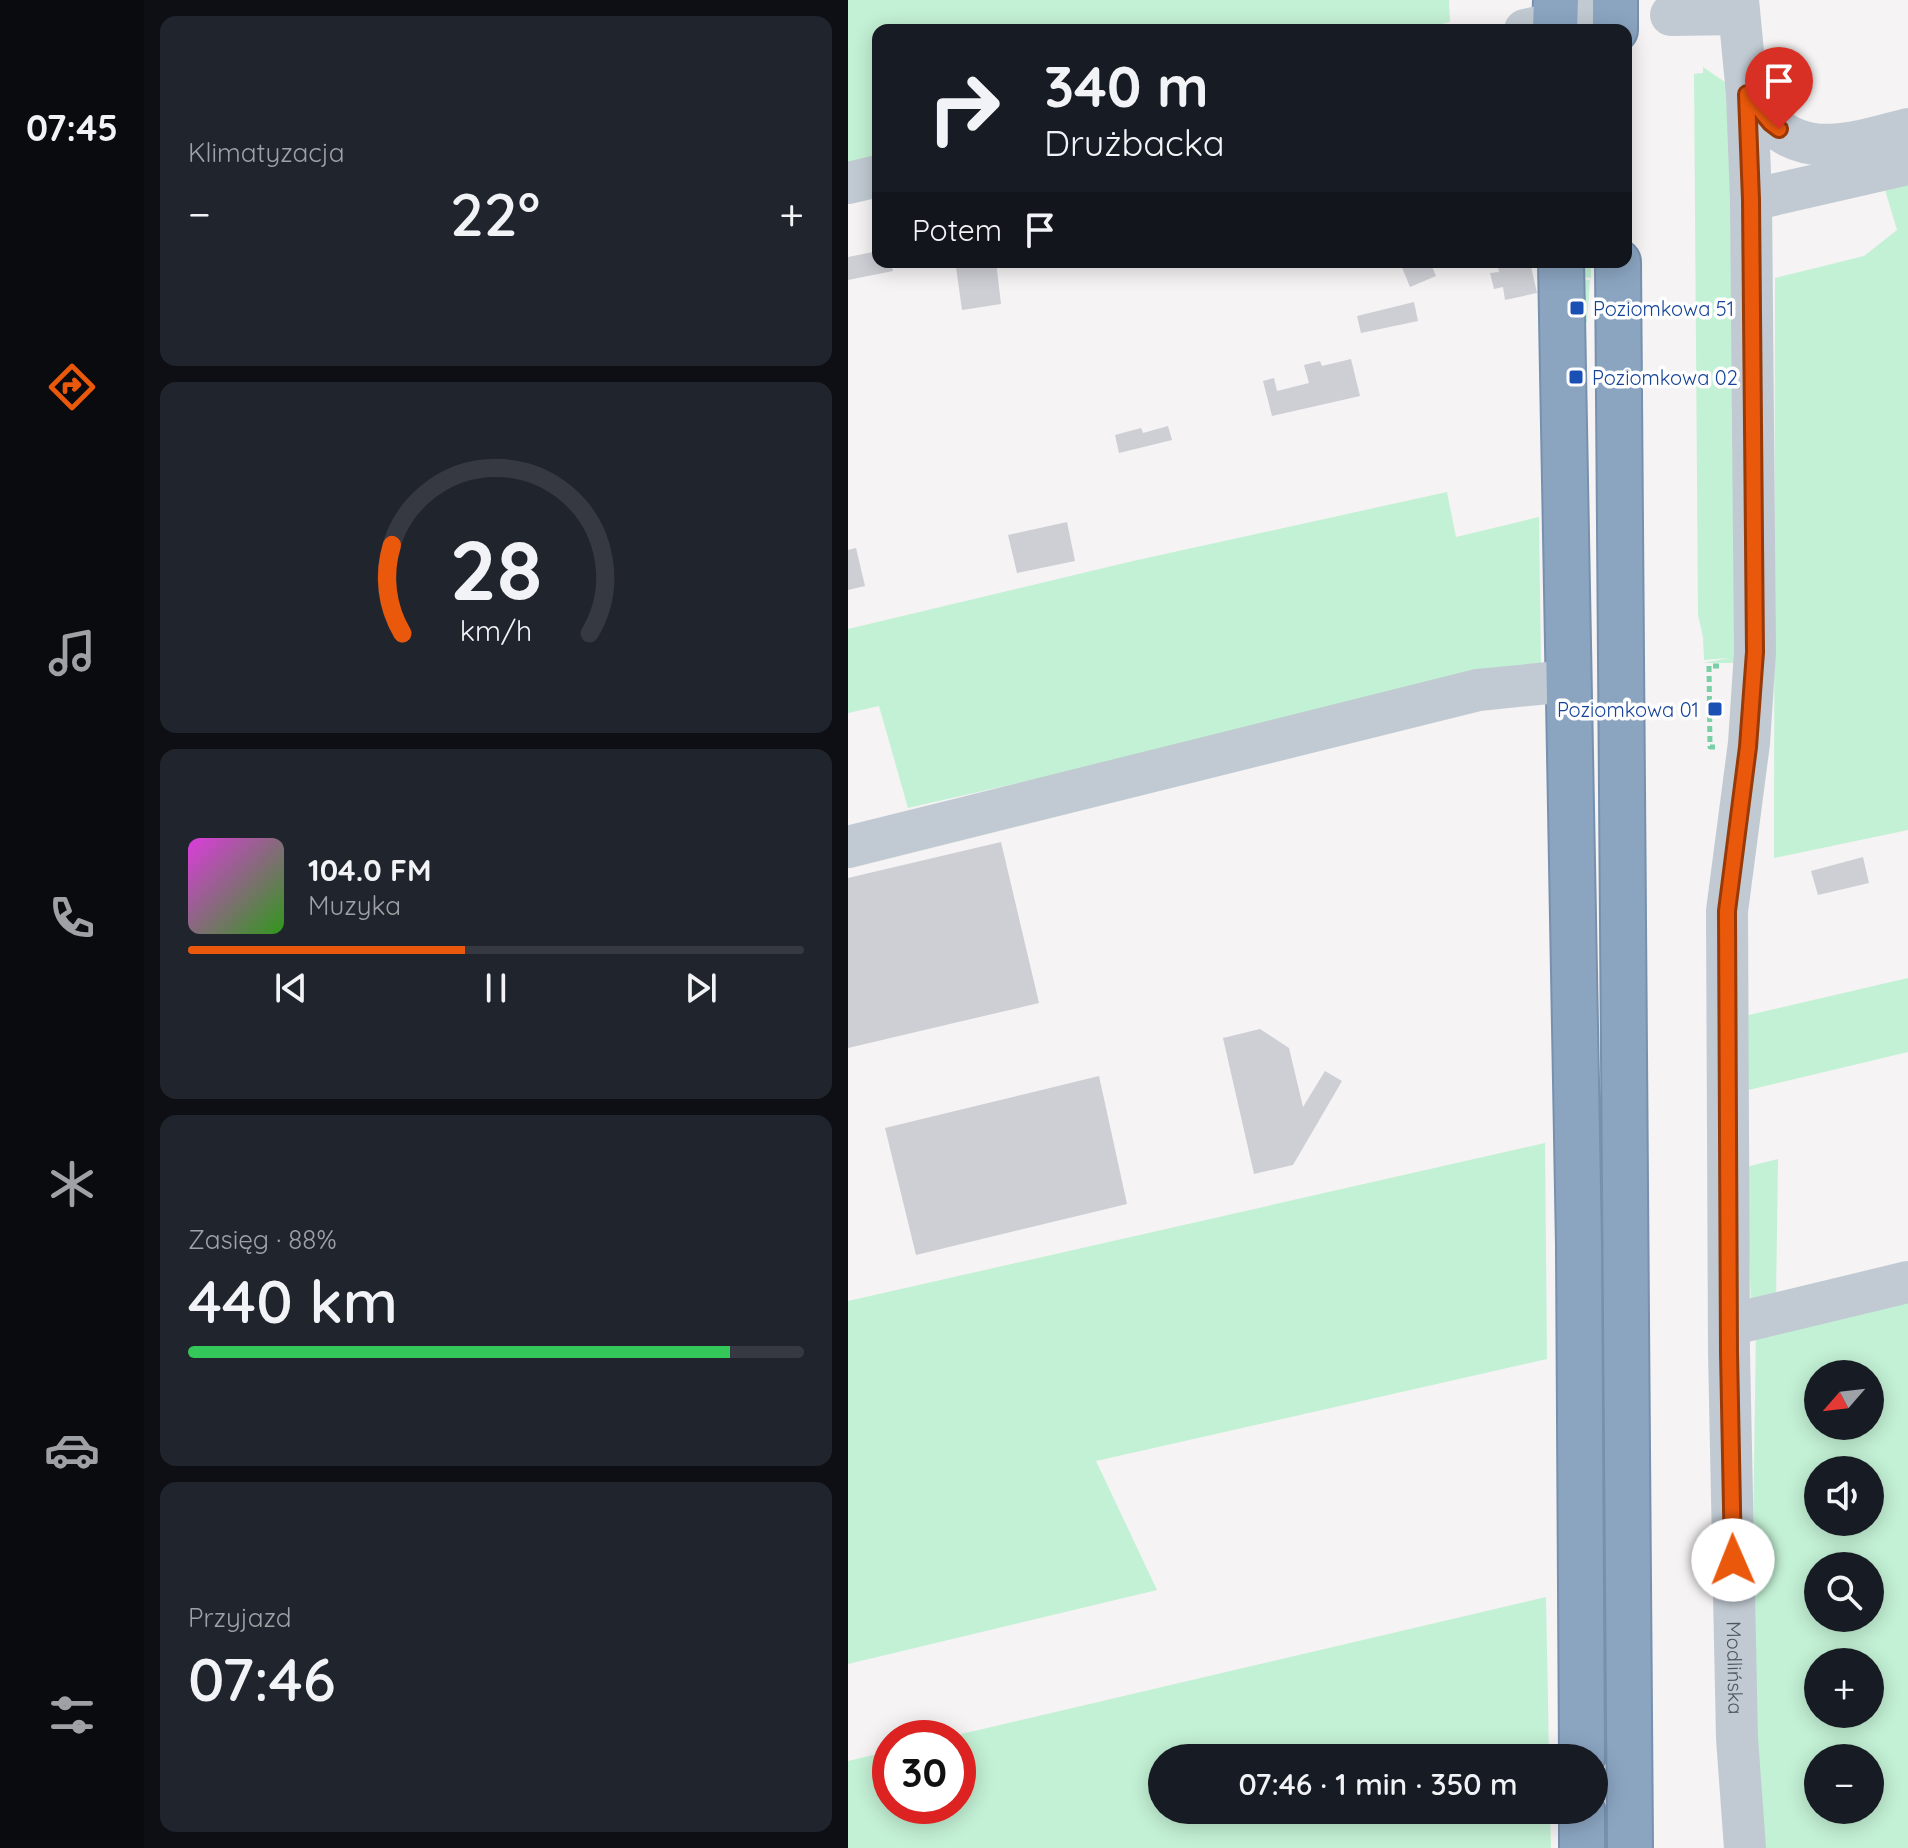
<!DOCTYPE html>
<html lang="pl">
<head>
<meta charset="utf-8">
<style>
  :root { --surface:#171b24; --page:#20242c; --text:#f1f3f6; --muted:#9ea1a6; --line:#363941; --accent:#ea580c }
  body { margin:0; font-family:Quicksand,sans-serif; background:var(--page); color:var(--text); height:100vh; display:flex; flex-direction:column; font-size:30px; white-space:nowrap }
  * { box-sizing:border-box; margin:0 }
  p { font-size:26px; color:var(--muted) }
  .icon { flex:none; width:44px; height:44px; fill:none; stroke:currentColor; stroke-width:2; stroke-linecap:round; stroke-linejoin:round }
  .map { position:relative; flex:1; overflow:hidden }
  .panel { display:flex; flex-direction:column; gap:16px; padding:16px; background:#0d0f14; width:704px }
  .panel>* { flex:none }
  .guide { position:absolute; left:24px; top:24px; width:760px; height:244px; border-radius:16px; box-shadow:0 4px 20px #0003; background:#171b24; color:var(--text); overflow:hidden }
  .needle { width:52px; rotate:242deg }
  .buttons { position:absolute; left:956px; top:1360px; display:grid; gap:16px }
  .buttons a { display:grid; place-items:center; width:80px; height:80px; border-radius:50%; background:var(--surface); box-shadow:0 4px 20px #0003; font-size:40px }
  .speed { position:absolute; left:24px; top:1720px; display:flex; gap:16px; font-size:40px; font-weight:700; text-align:center }
  .speed>* { display:grid; place-content:center; width:104px; height:104px; border-radius:50%; background:var(--surface); box-shadow:0 4px 20px #0003; line-height:1 }
  .speed .limit { border:12px solid #d22; background:#fff; color:#111 }
  .pin { position:absolute; display:grid; place-items:center; width:68px; height:68px; color:#fff; margin:-82px -34px; border-radius:50% 50% 50% 0; rotate:-45deg; box-shadow:0 0 8px #0007 }
  .pin .icon { rotate:45deg }
  .me { position:absolute; width:88px; margin:-44px; rotate:359deg; stroke-linejoin:round; filter:drop-shadow(0 0 6px #0008) }
  .turn { display:flex; align-items:center; gap:28px; height:168px; padding:0 40px; font-size:36px }
  .turn .icon { width:104px; height:104px; stroke-width:2.5 }
  .turn b { display:block; font-size:56px; line-height:68px }
  .then { display:flex; align-items:center; height:76px; padding:0 40px; background:#0003; gap:16px; font-size:30px }
  .big { font-size:60px; font-weight:600; line-height:1.1 }
  .panel .widget { flex:1; display:flex; flex-direction:column; justify-content:center; gap:12px; min-width:0; padding:0 28px; border-radius:16px; background:var(--page) }
  .panel .dial { align-items:center; gap:0 }
  .dial svg { height:208px; overflow:visible; fill:none; stroke:var(--line); stroke-width:7; stroke-linecap:round; text-anchor:middle }
  .dial text { fill:var(--text); stroke:none }
  .song { display:flex; align-items:center; gap:24px }
  .cover { width:96px; height:96px; border-radius:12px; background:linear-gradient(135deg,hsl(300 70% 55%),hsl(110 70% 35%)) }
  .played { height:8px; border-radius:4px; background:linear-gradient(90deg,var(--accent) 45%,var(--line) 45%) }
  .keys { display:flex; justify-content:space-around; direction:ltr }
  .heat { display:flex; justify-content:space-between; align-items:center; font-size:44px; direction:ltr }
  .charge { height:12px; border-radius:6px; background:linear-gradient(90deg,#34c759 88%,var(--line) 0) }
  .trip { position:absolute; left:300px; top:1744px; width:460px; height:80px; border-radius:40px; background:var(--surface); box-shadow:0 4px 20px #0003; font-weight:600; line-height:80px; text-align:center }
  main { display:flex; flex:1; min-height:0 }
  .menu { display:flex; flex-direction:column; width:144px; justify-content:space-around; align-items:center; background:#090b0e; color:var(--muted) }
  .menu .icon { width:56px; height:56px }
  .menu .active { color:var(--accent) }
  .menu b { font-size:36px; color:var(--text) }
  .map>svg:first-child { display:block }
  .green { fill:#c3f1d5; fill-rule:evenodd }
  .building { fill:#cdcfd5 }
  .lines { fill:none; stroke-linecap:round; stroke-linejoin:round }
  .highway-casing { stroke:#7690ad; stroke-width:48 }
  .path { stroke:#7ad0a6; stroke-width:5; stroke-dasharray:6 4; stroke-linecap:butt }
  .minor { stroke:#c1cad2; stroke-width:42 }
  .highway { stroke:#8ba5c1; stroke-width:44 }
  .route-casing { stroke:#983908; stroke-width:20 }
  .route { stroke:#ea580c; stroke-width:14 }
  .transit-dot { fill:#1a4fb4; stroke:#fff; stroke-width:3 }
  .labels { text-anchor:middle; dominant-baseline:central; stroke-width:7; stroke-linejoin:round; paint-order:stroke }
  .transit-label { font-size:20px; fill:#164399; stroke:#fff; text-anchor:start }
  .street-label { font-size:20px; fill:#4a5661; stroke:#fff }
</style>
</head>
<body>
<main>
<nav class="menu">
<b>07:45</b>
<svg class="icon active" aria-label="directions" viewBox="0 0 24 24"><path d="M12 3l9 9-9 9-9-9zM9 14v-3h6M13 9l2 2-2 2"/></svg>
<svg class="icon" aria-label="music" viewBox="0 0 24 24"><path d="M9 18V5l10-2v13"/><circle cx="6" cy="18" r="3"/><circle cx="16" cy="16" r="3"/></svg>
<svg class="icon" aria-label="phone" viewBox="0 0 24 24"><path d="M5 4h4l2 5-3 2q2 4 5 5l2-3 5 2v4C11 20 4 13 5 4z"/></svg>
<svg class="icon" aria-label="climate" viewBox="0 0 24 24"><path d="M12 3v18M4 7l16 10M4 17L20 7"/></svg>
<svg class="icon" aria-label="car" viewBox="0 0 24 24"><path d="M5 17H2v-5l4-1 3-4h7l3 4 3 1v5h-3M9 17h6M6 11h13"/><circle cx="7" cy="17" r="2"/><circle cx="17" cy="17" r="2"/></svg>
<svg class="icon" aria-label="filters" viewBox="0 0 24 24"><path d="M4 7h16M4 17h16"/><circle cx="9" cy="7" r="2"/><circle cx="15" cy="17" r="2"/></svg>
</nav>
<section class="panel">
<div class="widget"><p>Klimatyzacja</p>
<div class="heat"><a>−</a><b class="big">22°</b><a>+</a></div>
</div>
<div class="widget dial"><svg viewBox="0 0 100 80">
<path d="M14 69A42 42 0 1 1 86 69"/>
<path d="M14 69A42 42 0 0 1 10 35" stroke="#ea580c"/>
<text x="50" y="56" font-size="32" font-weight="700">28</text>
<text x="50" y="72" font-size="11">km/h</text>
</svg></div>
<div class="widget">
<div class="song"><i class="cover"></i><div><b>104.0 FM</b><p>Muzyka</p></div></div>
<div class="played"></div>
<div class="keys"><svg class="icon" aria-label="previous" viewBox="0 0 24 24"><path d="M18 5L8 12l10 7zM5 5v14"/></svg><svg class="icon" aria-label="pause" viewBox="0 0 24 24"><path d="M8 5v14M16 5v14"/></svg><svg class="icon" aria-label="next" viewBox="0 0 24 24"><path d="M6 5l10 7-10 7zM19 5v14"/></svg></div>
</div>
<div class="widget"><p>Zasięg · 88%</p><b class="big">440 km</b><div class="charge"></div></div>
<div class="widget"><p>Przyjazd</p><b class="big">07:46</b></div>
</section>
<div class="map">
<svg width="1060" height="1848" viewBox="0 0 1060 1848">
  <rect width="100%" height="100%" fill="#f5f3f3"/>
  <path class="green" d="M 0,0 L 601,0 L 602,22 L 569,30 L 30,30 L 30,155 L 0,162 Z
    M 855,67 L 890,91 L 885,210 L 889,663 L 855,663 L 881,658 L 856,660 L 855,637 L 850,615 L 846,74 L 855,73 Z
    M 1060,185 L 1060,830 L 926,858 L 927,278 L 1016,256 L 1049,230 L 1037,190 Z
    M 720,262 L 743,262 L 743,278 L 733,277 L 733,279 L 742,280 L 739,323 L 721,323 Z
    M 599,492 L 608,537 L 691,517 L 693,664 L 60,808 L 31,706 L 0,713 L 0,629 L 285,561 Z
    M 1060,978 L 1060,1052 L 896,1091 L 892,1017 Z
    M 697,1143 L 699,1359 L 248,1461 L 309,1590 L 0,1664 L 0,1301 Z
    M 930,1159 L 928,1300 L 903,1306 L 898,1167 Z
    M 1060,1292 L 1060,1848 L 914,1848 L 904,1605 L 908,1328 ZM 970,1374 L 1022,1374 L 1022,1426 L 970,1426 ZM 970,1470 L 1022,1470 L 1022,1522 L 970,1522 ZM 970,1566 L 1022,1566 L 1022,1618 L 970,1618 ZM 970,1662 L 1022,1662 L 1022,1714 L 970,1714 ZM 970,1758 L 1022,1758 L 1022,1810 L 970,1810 Z
    M 698,1597 L 701,1758 L 314,1758 L 314,1810 L 702,1810 L 703,1848 L 0,1848 L 0,1761 L 42,1751 L 42,1806 L 110,1806 L 110,1738 L 96,1738 Z"/>
  <path class="building" d="M 30,251 L 30,262 L 43,262 L 45,271 L 0,280 L 0,257 Z
    M 140,262 L 148,262 L 153,304 L 114,310 L 108,267 Z
    M 558,262 L 582,262 L 588,276 L 562,287 L 553,265 Z
    M 649,262 L 682,262 L 689,293 L 657,300 L 655,287 L 646,289 L 642,273 L 651,272 Z
    M 566,302 L 570,321 L 513,333 L 509,316 Z
    M 503,359 L 512,396 L 424,416 L 415,381 L 426,378 L 429,391 L 461,383 L 456,365 L 472,361 L 474,366 Z
    M 320,426 L 324,440 L 271,453 L 267,435 L 293,428 L 295,433 Z
    M 219,522 L 227,561 L 169,573 L 160,535 Z
    M 8,548 L 17,586 L 0,590 L 0,550 Z
    M 153,842 L 191,1003 L 0,1048 L 0,878 Z
    M 1015,857 L 1021,883 L 970,895 L 963,871 Z
    M 412,1029 L 441,1048 L 455,1107 L 477,1071 L 494,1081 L 445,1165 L 406,1174 L 375,1038 Z
    M 251,1076 L 279,1204 L 68,1255 L 37,1128 Z"/>
  <g class="lines">
    <g class="highway-casing">
      <path id="highway" d="M 767,0 L 767,30
        M 707,30 L 708,0
        M 713,262 L 731,1245 L 734,1758
        M 770,262 L 782,1848
        M 734,1810 L 734,1848"/>
    </g>
    <path class="path" d="M 867,747 L 862,747 L 861,666 L 873,666"/>
    <g class="minor">
      <path id="s1" d="M 890,0 L 899,94 L 903,200 L 907,652 L 901,743 L 879,911 L 881,1352 L 889,1738 L 897,1848"/>
      <path d="M 823,15 L 891,14"/>
      <path d="M 677,30 L 708,23 L 767,17"/>
      <path d="M 899,94 C 907,104 914,115 923,123 C 961,161 1016,140 1060,129"/>
      <path d="M 0,183 L 30,176"/>
      <path d="M 903,200 L 1060,164"/>
      <path d="M 0,847 L 630,690 L 721,681"/>
      <path d="M 881,1325 L 1060,1282"/>
    </g>
    <use href="#highway" class="highway"/>
  </g>
  <g class="lines">
    <g class="route-casing">
      <path id="route" d="M 885,1560 L 881,1352 L 879,911 L 900,747 L 907,652 L 903,200 L 899,94 L 923,123 L 931,129"/>
    </g>
    <use href="#route" class="route"/>
  </g>
  <g class="transit-dot">
    <rect x="721" y="300" width="16" height="16" rx="4"/>
    <rect x="720" y="369" width="16" height="16" rx="4"/>
    <rect x="859" y="701" width="16" height="16" rx="4"/>
  </g>
  <g class="labels">
    <g class="transit-label">
      <text x="745" y="308">Poziomkowa 51</text>
      <text x="744" y="377">Poziomkowa 02</text>
      <text x="851" y="709" text-anchor="end">Poziomkowa 01</text>
    </g>
    <g class="street-label">
      <text stroke="none"><textPath href="#s1" startOffset="1670">Modlińska</textPath></text>
    </g>
  </g>
</svg>
<div class="buttons">
<a><svg class="needle" viewBox="-14 -14 28 28"><path d="M0-13l5 13h-10z" fill="#e53935"/><path d="M0 13l5-13h-10z" fill="#9ea1a6"/></svg></a>
<a><svg class="icon" aria-label="sound" viewBox="0 0 24 24"><path d="M4 9h4l5-4v14l-5-4H4zM17 9q2 3 0 6"/></svg></a>
<a><svg class="icon" aria-label="search" viewBox="0 0 24 24"><circle cx="10" cy="10" r="6"/><path d="M15 15l6 6"/></svg></a>
<a>+</a>
<a>−</a>
</div>
<div class="speed"><div class="limit">30</div></div>
<div class="pin" style="left:931px;top:129px;background:#d93025"><svg class="icon" aria-label="arrive" viewBox="0 0 24 24"><path d="M6 21V4h12l-3 4 3 4H6"/></svg></div>
<svg class="me" style="left:885px;top:1560px" viewBox="-20 -20 40 40"><circle r="19" fill="#fff"/><path d="M0-13L10 11 0 6-10 11z" fill="#ea580c"/></svg>
<div class="trip">07:46 · 1 min · 350 m</div>
<div class="guide">
<div class="turn"><svg class="icon" aria-label="right" viewBox="0 0 24 24"><path d="M7 20v-9h11M14 6l5 5-5 5"/></svg><div><b>340 m</b>Drużbacka</div></div>
<div class="then">Potem<svg class="icon" aria-label="arrive" viewBox="0 0 24 24"><path d="M6 21V4h12l-3 4 3 4H6"/></svg></div>
</div>
</div>
</main>
</body>
</html>
